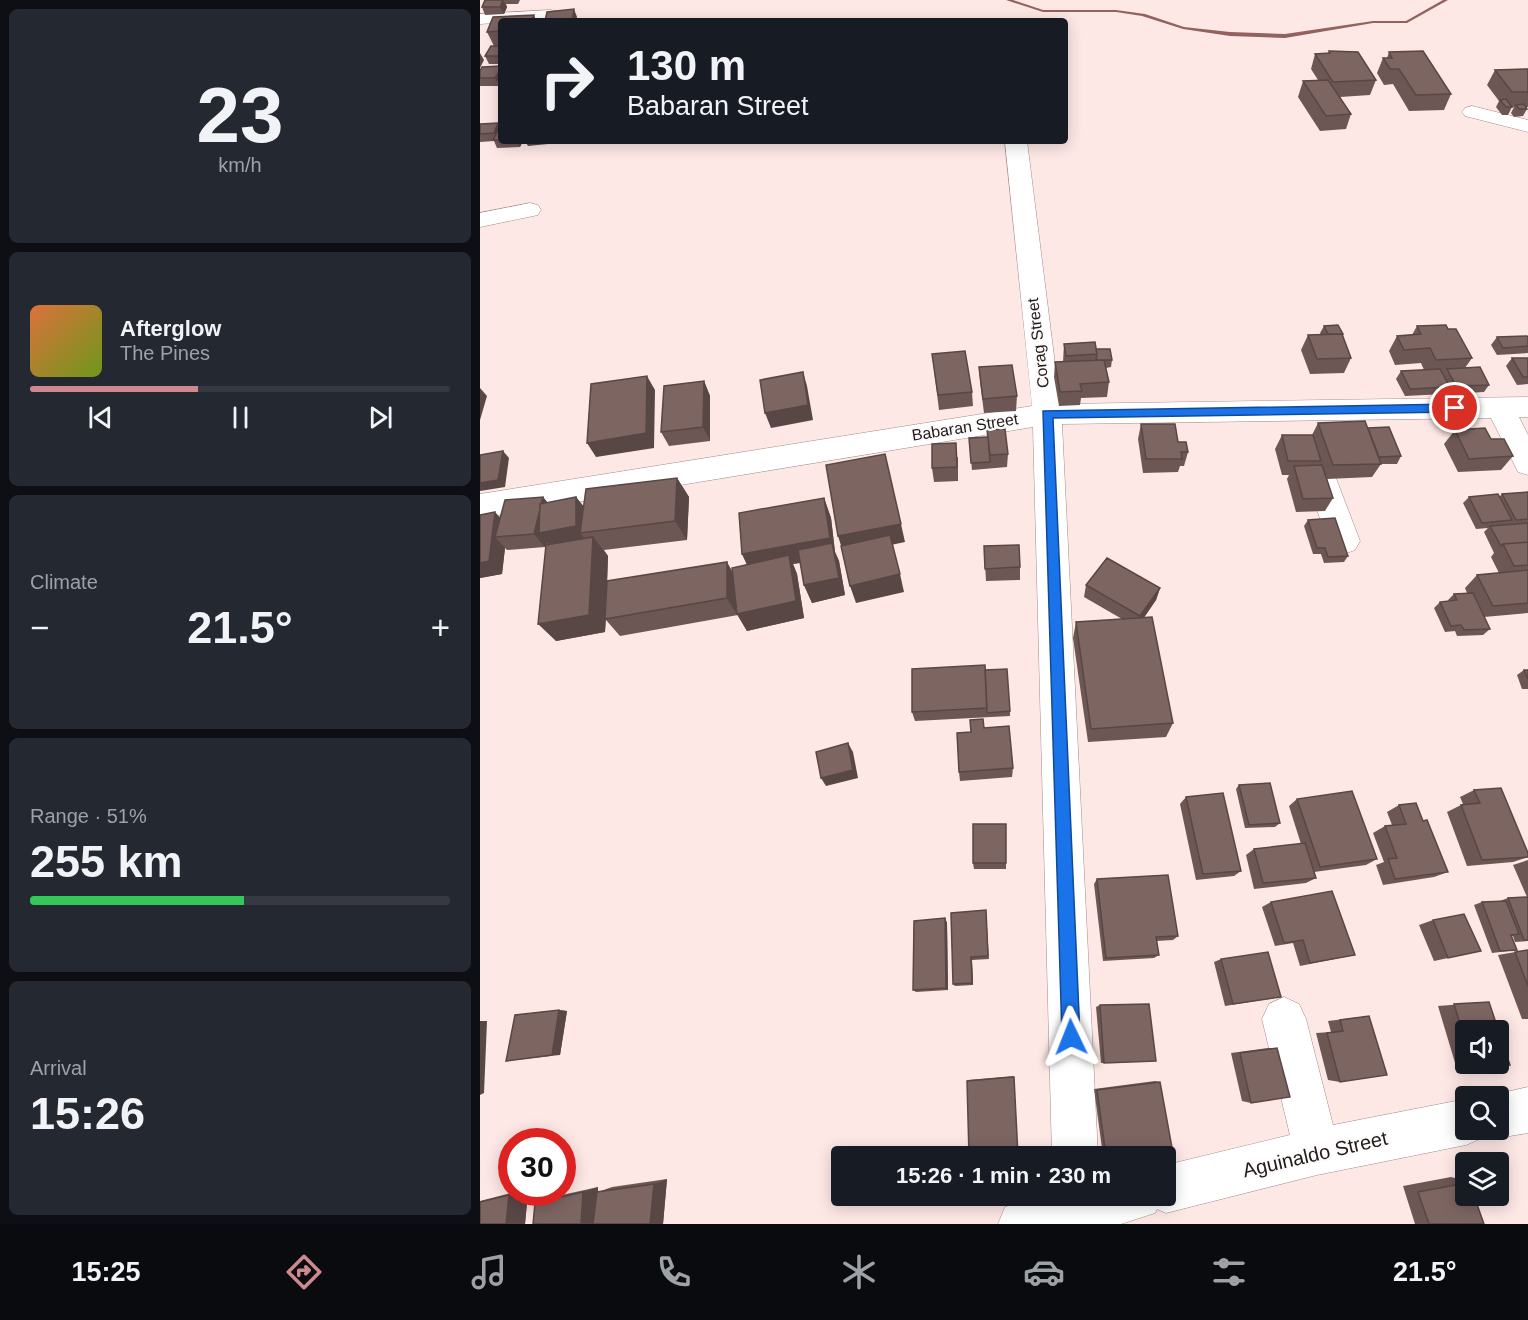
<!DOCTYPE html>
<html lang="en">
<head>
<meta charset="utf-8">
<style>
  :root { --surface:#171b24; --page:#242831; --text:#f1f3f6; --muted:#9ea1a6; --line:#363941; --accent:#cd898f }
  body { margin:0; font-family:Arial,sans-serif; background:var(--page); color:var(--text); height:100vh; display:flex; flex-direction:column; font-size:22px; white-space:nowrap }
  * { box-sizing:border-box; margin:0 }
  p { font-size:20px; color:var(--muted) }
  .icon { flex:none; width:33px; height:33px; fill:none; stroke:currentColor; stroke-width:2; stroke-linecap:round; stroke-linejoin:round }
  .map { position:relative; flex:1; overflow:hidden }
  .side { display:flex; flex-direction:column; gap:9px; padding:9px; background:#0d0f14; width:480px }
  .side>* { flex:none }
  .banner { position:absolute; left:18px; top:18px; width:570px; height:126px; border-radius:6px; box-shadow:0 3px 15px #0003; background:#171b24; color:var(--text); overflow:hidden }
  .controls { position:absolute; left:975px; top:1020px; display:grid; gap:12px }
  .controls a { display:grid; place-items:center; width:54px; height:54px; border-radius:6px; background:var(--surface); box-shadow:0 3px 15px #0003; font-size:30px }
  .speed { position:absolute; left:18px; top:1128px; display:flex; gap:12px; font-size:30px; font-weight:700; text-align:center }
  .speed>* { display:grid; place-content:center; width:78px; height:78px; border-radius:50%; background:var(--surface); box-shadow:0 3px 15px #0003; line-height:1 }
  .speed .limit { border:9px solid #d22; background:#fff; color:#111 }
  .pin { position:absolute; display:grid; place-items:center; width:51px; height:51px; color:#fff; margin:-26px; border:3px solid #fff; border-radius:50%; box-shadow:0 2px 6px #0007 }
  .me { position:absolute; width:66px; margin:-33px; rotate:358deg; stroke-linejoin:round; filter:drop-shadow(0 0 4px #0008) }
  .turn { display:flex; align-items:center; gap:21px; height:126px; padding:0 30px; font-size:27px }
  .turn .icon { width:78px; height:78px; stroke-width:2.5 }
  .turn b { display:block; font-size:42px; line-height:51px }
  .big { font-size:45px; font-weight:800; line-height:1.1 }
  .side .tile { flex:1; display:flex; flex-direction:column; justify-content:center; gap:9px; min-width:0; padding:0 21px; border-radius:9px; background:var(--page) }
  .side .dial { align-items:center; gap:0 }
  .dial b { font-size:78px; line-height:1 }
  .song { display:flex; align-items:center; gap:18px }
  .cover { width:72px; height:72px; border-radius:9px; background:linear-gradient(135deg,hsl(20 70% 55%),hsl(80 70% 35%)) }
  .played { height:6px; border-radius:3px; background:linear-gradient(90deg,var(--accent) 40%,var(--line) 40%) }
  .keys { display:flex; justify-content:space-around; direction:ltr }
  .heat { display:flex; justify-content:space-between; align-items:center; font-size:33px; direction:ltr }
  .charge { height:9px; border-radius:4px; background:linear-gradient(90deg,#34c759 51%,var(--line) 0) }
  .trip { position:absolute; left:351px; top:1146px; width:345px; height:60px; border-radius:6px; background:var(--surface); box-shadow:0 3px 15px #0003; font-weight:800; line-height:60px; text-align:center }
  .dock { display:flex; height:96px; justify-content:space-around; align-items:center; background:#090b0e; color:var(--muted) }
  .dock .icon { width:42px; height:42px }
  .dock .selected { color:var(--accent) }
  .dock b { font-size:27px; color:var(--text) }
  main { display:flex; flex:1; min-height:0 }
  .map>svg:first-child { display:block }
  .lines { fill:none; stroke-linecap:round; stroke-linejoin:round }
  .stream { fill:#92635e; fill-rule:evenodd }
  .minor-casing { stroke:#a38b87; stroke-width:1 }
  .minor { fill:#fff; fill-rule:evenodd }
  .wall { fill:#6c5754; fill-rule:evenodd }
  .shaded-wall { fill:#584745 }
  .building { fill:#7d6562; stroke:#584745; stroke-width:1.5 }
  .route { fill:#1a73e8; stroke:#114b97; stroke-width:1.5 }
  .labels { text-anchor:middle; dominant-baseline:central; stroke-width:4.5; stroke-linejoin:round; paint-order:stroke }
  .street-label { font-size:16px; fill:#231918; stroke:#fbfbfb }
  .near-street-label { font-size:20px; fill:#231918; stroke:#fbfbfb }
</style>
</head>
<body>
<main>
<section class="side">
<div class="tile dial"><b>23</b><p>km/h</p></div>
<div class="tile">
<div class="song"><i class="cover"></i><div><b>Afterglow</b><p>The Pines</p></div></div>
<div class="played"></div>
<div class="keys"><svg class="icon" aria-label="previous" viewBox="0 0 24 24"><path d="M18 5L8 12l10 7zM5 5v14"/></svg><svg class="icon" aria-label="pause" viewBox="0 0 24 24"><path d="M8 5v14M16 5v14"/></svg><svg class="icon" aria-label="next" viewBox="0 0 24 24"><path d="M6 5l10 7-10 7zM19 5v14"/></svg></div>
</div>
<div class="tile"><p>Climate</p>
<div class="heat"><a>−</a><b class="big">21.5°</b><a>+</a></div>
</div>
<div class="tile"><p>Range · 51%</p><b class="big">255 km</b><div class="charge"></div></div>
<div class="tile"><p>Arrival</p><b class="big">15:26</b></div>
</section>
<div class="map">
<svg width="1048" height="1224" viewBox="0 0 1048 1224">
  <rect width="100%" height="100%" fill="#fee8e5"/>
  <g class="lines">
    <path class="stream" d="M 526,0 L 533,0 L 563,10 L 636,10 L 665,14 L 704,27 L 750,32 L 805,34 L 893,21 L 926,21 L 963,0 L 968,0 L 927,23 L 893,23 L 805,38 L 750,36 L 703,29 L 662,16 L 636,12 L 563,12 Z"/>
    <g class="minor-casing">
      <path id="minor" d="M 70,10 L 76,11 L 79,15 L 76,19 L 0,24 L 0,14 Z
        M 992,106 L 1048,120 L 1048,132 L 985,116 L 982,112 L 985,108 Z
        M 525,141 L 547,141 L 580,404 L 1048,397 L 1048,417 L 1039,417 L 1048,435 L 1048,475 L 1038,472 L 1011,418 L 582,424 L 618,1156 L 572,1156 L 553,427 L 0,518 L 0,494 L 552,406 Z
        M 50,203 L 58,205 L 61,210 L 58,215 L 0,227 L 0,213 Z
        M 834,449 L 844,452 L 849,460 L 880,541 L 875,550 L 864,554 L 853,550 L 848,541 L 819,460 L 824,452 Z
        M 804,997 L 819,1004 L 826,1019 L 853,1125 L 986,1099 L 986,1130 L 1018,1130 L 1018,1096 L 1008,1096 L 1048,1087 L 1048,1133 L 1018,1138 L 1005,1132 L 1002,1138 L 986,1145 L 837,1175 L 686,1213 L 677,1209 L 675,1213 L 641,1224 L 518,1224 L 525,1207 L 560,1196 L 686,1196 L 686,1165 L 810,1135 L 782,1019 L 789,1004 Z"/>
    </g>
    <use href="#minor" class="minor"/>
  </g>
  <path class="wall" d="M 5,0 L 40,0 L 38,4 L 26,4 L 27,7 L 24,14 L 5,15 L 2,7 Z
    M 54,15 L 56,21 L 21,21 L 21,64 L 9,64 L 5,56 L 11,46 L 14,46 L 7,32 L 13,17 Z
    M 849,51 L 896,80 L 890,95 L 860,97 L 871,114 L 866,129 L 840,131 L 818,97 L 823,81 L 838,80 L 831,69 L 835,54 L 848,53 Z
    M 909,52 L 971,94 L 964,110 L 929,111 L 913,84 L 904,85 L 897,73 L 903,58 L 907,58 Z
    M 21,66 L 21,83 L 20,86 L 0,86 L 0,71 Z
    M 1048,69 L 1048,107 L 1046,107 L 1047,109 L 1043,116 L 1034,117 L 1031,113 L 1034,107 L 1032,107 L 1028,115 L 1022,115 L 1016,107 L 1019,101 L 1007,85 L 1015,70 Z
    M 18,123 L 20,126 L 21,125 L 21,141 L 43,141 L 40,147 L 17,148 L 14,141 L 0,142 L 0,124 Z
    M 844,326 L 863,334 L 862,335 L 871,358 L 864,373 L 830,374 L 821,350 L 828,335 L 841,335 L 840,333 Z
    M 937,326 L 968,329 L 992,358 L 985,368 L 1009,385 L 1004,392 L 971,394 L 968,388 L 965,394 L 925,396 L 916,379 L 921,371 L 944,370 L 941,363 L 915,365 L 909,351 L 917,336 L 932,335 Z
    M 1017,337 L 1048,337 L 1048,353 L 1017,355 L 1011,345 Z
    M 584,344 L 616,349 L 632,360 L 631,367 L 626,368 L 629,382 L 627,397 L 601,398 L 600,405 L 579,406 L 574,377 L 575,362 L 583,362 Z
    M 452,354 L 492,392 L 493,406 L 459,410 Z
    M 1032,358 L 1048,358 L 1048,384 L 1037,385 L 1026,366 Z
    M 499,367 L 537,396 L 536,411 L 504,413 L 500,382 Z
    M 224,381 L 230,396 L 230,441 L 189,446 L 181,432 Z
    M 838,423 L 888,428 L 921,456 L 917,464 L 901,464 L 892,477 L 847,479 L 853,498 L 845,511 L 816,512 L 807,479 L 809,475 L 802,475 L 795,449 L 802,435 L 832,435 Z
    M 661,424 L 698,442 L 708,452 L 704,466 L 700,466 L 698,472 L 663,473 L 658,439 Z
    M 507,430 L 528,454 L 527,467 L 492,470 L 489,438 L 508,437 Z
    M 975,430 L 1011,439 L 1033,456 L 1021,470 L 978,472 L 964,444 Z
    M 478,457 L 478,481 L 454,482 L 452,468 Z
    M 197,478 L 209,497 L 207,540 L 124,550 L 128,556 L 127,587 L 253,571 L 267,565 L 262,554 L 344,498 L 351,518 L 355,552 L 359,561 L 365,595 L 332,603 L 324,585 L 320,563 L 313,564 L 317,574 L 324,618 L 267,631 L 258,615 L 140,636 L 126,620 L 125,632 L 76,641 L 65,547 L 27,550 L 25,548 L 22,574 L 0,578 L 20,518 L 63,497 L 68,503 L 96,497 L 104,507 Z
    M 1048,492 L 1048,613 L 1004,617 L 1010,629 L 1003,635 L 977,636 L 975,631 L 965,632 L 954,608 L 960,602 L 969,601 L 968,600 L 974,594 L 987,593 L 985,588 L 997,575 L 1019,573 L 1011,557 L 1014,553 L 1004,532 L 1008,528 L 996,529 L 983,503 L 989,497 L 1019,497 L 1022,494 Z
    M 828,520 L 868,556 L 864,562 L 844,563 L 841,554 L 833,554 L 824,526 Z
    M 504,546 L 540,567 L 540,580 L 506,581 Z
    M 606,585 L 680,588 L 676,600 L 664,617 L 693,723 L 686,737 L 608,742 L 593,638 L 596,622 L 642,619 L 604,597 Z
    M 505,670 L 530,711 L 530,716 L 435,721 L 432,712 Z
    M 1044,670 L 1048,670 L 1048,689 L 1042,689 L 1037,675 Z
    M 504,728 L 533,768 L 532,777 L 480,781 L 479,772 L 491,732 Z
    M 759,785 L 800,823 L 795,827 L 765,828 L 756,789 Z
    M 994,790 L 1048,857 L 1033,862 L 987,866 L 967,812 L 983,804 L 980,797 Z
    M 706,797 L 761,871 L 754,876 L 716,880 L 700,804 Z
    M 817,799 L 897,859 L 886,865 L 834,872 L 836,878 L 826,883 L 774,889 L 766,855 L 774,849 L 821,844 L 809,806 Z
    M 919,805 L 968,872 L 954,877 L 903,885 L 896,865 L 904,862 L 893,833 L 905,826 L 912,825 L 907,812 Z
    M 526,824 L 526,869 L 494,869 L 493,863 Z
    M 1048,860 L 1048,941 L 1035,942 L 1033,936 L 1031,936 L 1037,950 L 1012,953 L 994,905 L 1002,902 L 1020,901 L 1028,898 L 1047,897 L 1033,865 Z
    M 617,879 L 698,936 L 693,940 L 677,941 L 679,955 L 674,958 L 623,961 L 614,884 Z
    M 791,902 L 875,955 L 820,966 L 813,943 L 795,946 L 782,907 Z
    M 506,910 L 509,959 L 492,960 L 493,985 L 475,986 L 473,984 Z
    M 465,918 L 467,923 L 468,990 L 436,992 L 433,990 Z
    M 953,920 L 1001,951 L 954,961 L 939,925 Z
    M 1048,950 L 1048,1019 L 1042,1019 L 1018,955 Z
    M 741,959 L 801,997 L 745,1006 L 734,962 Z
    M 1009,1002 L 1030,1065 L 993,1067 L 976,1066 L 958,1006 ZM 986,1030 L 1018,1030 L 1018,1064 L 986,1064 Z
    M 620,1005 L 624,1063 L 621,1063 L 616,1007 Z
    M 79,1010 L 87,1011 L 80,1055 L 26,1061 Z
    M 889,1016 L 860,1082 L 848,1080 L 836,1033 L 851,1032 L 848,1021 Z
    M 788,1048 L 797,1048 L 771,1103 L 762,1101 L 751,1053 Z
    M 533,1076 L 534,1077 L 487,1081 L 488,1080 Z
    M 675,1081 L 680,1082 L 665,1156 L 623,1156 L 614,1089 Z
    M 971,1177 L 986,1181 L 986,1196 L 1004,1224 L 935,1224 L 923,1186 Z
    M 187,1179 L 183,1224 L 55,1203 L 73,1197 L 118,1187 L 118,1192 L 132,1187 Z
    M 35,1192 L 48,1192 L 45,1224 L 0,1224 L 0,1201 Z"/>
  <path class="shaded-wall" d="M 23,0 L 27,7 L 24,14 L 20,7 Z
    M 94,9 L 97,17 L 96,21 L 92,21 Z
    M 54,15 L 56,21 L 51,21 Z
    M 0,53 L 4,60 L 0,68 Z
    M 21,69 L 21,83 L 20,86 L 15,78 Z
    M 18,123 L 21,128 L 21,135 L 19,141 L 14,133 Z
    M 37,141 L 43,141 L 40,147 Z
    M 45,141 L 69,141 L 68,144 L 48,146 Z
    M 323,372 L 327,386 L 333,420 L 291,428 L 285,413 Z
    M 167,376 L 175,390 L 174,448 L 116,457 L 107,443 Z
    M 224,381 L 230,396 L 230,441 L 223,427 Z
    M 0,388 L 7,396 L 0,420 Z
    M 23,451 L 29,458 L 25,487 L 0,491 L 0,483 Z
    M 197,478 L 209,497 L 207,540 L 195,521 Z
    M 63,497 L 74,511 L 96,497 L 112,517 L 100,533 L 110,545 L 76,552 L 67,542 L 65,547 L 54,534 Z
    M 344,498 L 351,518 L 355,552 L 359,561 L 365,595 L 332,603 L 324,585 L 355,556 L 313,564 L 317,574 L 324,618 L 267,631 L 247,598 L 247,562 L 257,580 L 271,572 L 262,554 Z
    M 15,512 L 27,525 L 15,537 L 25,548 L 22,574 L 0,578 L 0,563 Z
    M 421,524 L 425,542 L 364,555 L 358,536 Z
    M 113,537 L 128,556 L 125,632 L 76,641 L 58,624 Z
    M 420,574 L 424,592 L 376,603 L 370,586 Z
    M 680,588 L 676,600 L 657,628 L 660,616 Z
    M 368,743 L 373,752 L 378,778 L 346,786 L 341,778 Z
    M 465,918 L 467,923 L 468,990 L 466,988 Z
    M 491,957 L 492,960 L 493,985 L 492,983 Z
    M 79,1010 L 87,1011 L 80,1055 L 72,1055 Z
    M 0,1021 L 7,1021 L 4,1093 L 0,1095 Z
    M 187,1179 L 183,1224 L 170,1224 L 174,1184 Z
    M 118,1187 L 116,1224 L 101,1224 L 103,1192 Z
    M 38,1192 L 48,1192 L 45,1224 L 26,1224 L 29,1195 Z"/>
  <path class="building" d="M 5,0 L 23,0 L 20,7 L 2,7 Z
    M 94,9 L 92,21 L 65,21 L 67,12 Z
    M 54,15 L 51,21 L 21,21 L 21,31 L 7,32 L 13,17 Z
    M 11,46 L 21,46 L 21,56 L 5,56 Z
    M 849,51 L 878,52 L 896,80 L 853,82 L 835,54 L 850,53 Z
    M 943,51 L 971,94 L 936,95 L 919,69 L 910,69 L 903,58 L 912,58 L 909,52 Z
    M 21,66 L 21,69 L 15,78 L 0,78 L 0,71 L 2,67 Z
    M 1048,69 L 1048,92 L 1032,92 L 1015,70 Z
    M 848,80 L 871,114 L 846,116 L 823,81 Z
    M 1026,99 L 1032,107 L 1026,107 L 1020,100 Z
    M 1044,104 L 1047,109 L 1039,109 L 1036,105 Z
    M 18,123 L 14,133 L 0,134 L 0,124 Z
    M 21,125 L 21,140 L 13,140 Z
    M 858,325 L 863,334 L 848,334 L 844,326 Z
    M 966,325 L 968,329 L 976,329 L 992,358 L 956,360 L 950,348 L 924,350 L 917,336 L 941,334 L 937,326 Z
    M 862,334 L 871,358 L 837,359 L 828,335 Z
    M 1047,336 L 1048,337 L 1048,346 L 1023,348 L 1017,337 Z
    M 615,342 L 617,354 L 586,356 L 584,344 Z
    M 616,349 L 630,349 L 632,360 L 616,360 L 617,354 Z
    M 485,351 L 492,392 L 458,395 L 452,354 Z
    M 1032,358 L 1048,358 L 1048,377 L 1043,377 Z
    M 624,360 L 629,382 L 600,384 L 602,391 L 580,392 L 575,362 Z
    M 532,365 L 537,396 L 503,399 L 499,367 Z
    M 1000,367 L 1009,385 L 976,386 L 967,369 Z
    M 960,369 L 970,387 L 930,389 L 921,371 Z
    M 323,372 L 328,405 L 285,413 L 280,380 Z
    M 167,376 L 166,433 L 107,443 L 111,384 Z
    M 224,381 L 223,427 L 181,432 L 184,386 Z
    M 885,421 L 901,464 L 853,465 L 838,423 Z
    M 661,424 L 695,424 L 698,442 L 706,442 L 708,452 L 701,452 L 702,459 L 666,459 Z
    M 909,427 L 921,456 L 899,457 L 888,428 Z
    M 1005,428 L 1011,439 L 1024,439 L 1033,456 L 989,459 L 975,430 Z
    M 525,429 L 528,454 L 510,455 L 507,430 Z
    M 802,435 L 833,435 L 841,461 L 808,461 Z
    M 508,437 L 510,462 L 491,463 L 489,438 Z
    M 476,443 L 477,467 L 452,468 L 452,444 Z
    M 23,451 L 18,480 L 0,483 L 0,455 Z
    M 405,454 L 421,524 L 358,536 L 346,465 Z
    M 842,465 L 853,498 L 823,499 L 814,466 Z
    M 197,478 L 195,521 L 100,533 L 106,489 Z
    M 1048,492 L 1048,519 L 1036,520 L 1022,494 Z
    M 1018,494 L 1032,520 L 1002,523 L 989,497 Z
    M 63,497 L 61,504 L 60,504 L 60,509 L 54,534 L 15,537 L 25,500 Z
    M 96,497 L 96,526 L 59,533 L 60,504 Z
    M 344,498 L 350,538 L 262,554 L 259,513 Z
    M 15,512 L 9,561 L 0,563 L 0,515 Z
    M 855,518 L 868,556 L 848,557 L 845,548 L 837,548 L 828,520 Z
    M 1048,523 L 1048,542 L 1023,544 L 1021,546 L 1010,526 Z
    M 410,535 L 420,574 L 370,586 L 361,546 Z
    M 113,537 L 109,615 L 58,624 L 66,545 Z
    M 1048,542 L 1048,565 L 1034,566 L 1023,544 Z
    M 352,543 L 359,578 L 324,585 L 318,550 Z
    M 539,545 L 540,567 L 505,569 L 504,546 Z
    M 309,555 L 316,601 L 257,614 L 252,568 Z
    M 627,558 L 680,588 L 660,616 L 606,585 Z
    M 247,562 L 247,598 L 125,619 L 127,581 Z
    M 1048,570 L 1048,603 L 1013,606 L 997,575 Z
    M 993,593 L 1010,629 L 984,630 L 981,625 L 971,626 L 960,602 L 977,600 L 974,594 Z
    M 672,617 L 693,723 L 611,729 L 596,622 Z
    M 505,665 L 507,708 L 432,712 L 432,669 Z
    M 527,669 L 530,711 L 507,713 L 505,670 Z
    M 1044,670 L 1048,670 L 1048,679 Z
    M 503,719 L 504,728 L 529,726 L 533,768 L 479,772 L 477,733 L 491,732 L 490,720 Z
    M 368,743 L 373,770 L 341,778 L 336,752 Z
    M 790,783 L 800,823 L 769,825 L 759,785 Z
    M 1021,788 L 1048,853 L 1048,857 L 1002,860 L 981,805 L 1000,803 L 994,790 Z
    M 872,791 L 897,859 L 840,867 L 817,799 Z
    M 743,793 L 761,871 L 723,874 L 706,797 Z
    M 936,803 L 943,821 L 947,820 L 968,872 L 915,879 L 908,859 L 917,858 L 905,826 L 926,824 L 919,805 Z
    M 493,824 L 526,824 L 526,863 L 493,863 Z
    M 825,843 L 836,878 L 783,883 L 774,849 Z
    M 688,875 L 698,936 L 676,937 L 679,955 L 626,958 L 617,879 Z
    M 852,891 L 875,955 L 830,963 L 823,940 L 804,943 L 791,902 Z
    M 1048,897 L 1048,940 L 1044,940 L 1028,898 Z
    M 1026,901 L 1039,934 L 1031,935 L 1037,950 L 1020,951 L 1002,902 Z
    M 506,910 L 508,956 L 491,957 L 492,983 L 473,984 L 471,913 Z
    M 984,914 L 1001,951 L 968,958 L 953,920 Z
    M 465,918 L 466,988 L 433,990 L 434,921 Z
    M 1048,950 L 1048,986 L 1035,952 Z
    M 788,952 L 801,997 L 753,1004 L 741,959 Z
    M 1009,1002 L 1030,1065 L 993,1067 L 992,1064 L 1018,1064 L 1018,1030 L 986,1030 L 986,1043 L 974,1004 Z
    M 669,1004 L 676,1061 L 624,1063 L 620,1005 Z
    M 79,1010 L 72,1055 L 26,1061 L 35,1015 Z
    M 889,1016 L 907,1075 L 860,1082 L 847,1033 L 863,1031 L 860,1020 Z
    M 797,1048 L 810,1097 L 771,1103 L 760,1053 Z
    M 534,1077 L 538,1156 L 489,1156 L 487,1081 Z
    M 680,1082 L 693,1153 L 665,1156 L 626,1156 L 617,1090 Z
    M 986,1183 L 986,1196 L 994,1196 L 1004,1224 L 949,1224 L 938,1192 Z
    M 174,1184 L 170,1224 L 113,1224 L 117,1192 Z
    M 103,1192 L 101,1224 L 53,1224 L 55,1203 Z
    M 29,1195 L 26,1224 L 0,1224 L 0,1202 Z"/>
  <path class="route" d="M 975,404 L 981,408 L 975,412 L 573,418 L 600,1037 L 597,1043 L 591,1046 L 584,1043 L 582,1037 L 563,411 Z"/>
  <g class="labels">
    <g class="street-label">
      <text transform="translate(558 343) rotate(-97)">Corag Street</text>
      <text transform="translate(485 427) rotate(-9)">Babaran Street</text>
    </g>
    <g class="near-street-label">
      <text transform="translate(835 1154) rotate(-13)">Aguinaldo Street</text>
    </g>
  </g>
</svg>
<div class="controls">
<a><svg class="icon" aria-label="sound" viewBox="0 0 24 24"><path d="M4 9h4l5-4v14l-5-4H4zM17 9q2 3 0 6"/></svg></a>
<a><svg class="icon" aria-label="search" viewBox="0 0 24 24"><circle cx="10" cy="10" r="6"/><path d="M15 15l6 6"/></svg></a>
<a><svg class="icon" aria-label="layers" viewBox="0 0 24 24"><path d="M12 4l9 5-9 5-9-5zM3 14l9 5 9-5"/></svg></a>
</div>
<div class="speed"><div class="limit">30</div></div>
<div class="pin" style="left:975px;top:408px;background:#d93025"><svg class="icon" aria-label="arrive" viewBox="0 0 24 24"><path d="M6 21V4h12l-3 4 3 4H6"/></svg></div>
<svg class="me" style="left:591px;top:1037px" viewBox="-20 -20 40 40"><path d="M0-17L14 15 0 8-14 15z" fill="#1a73e8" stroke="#fff" stroke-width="4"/></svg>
<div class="trip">15:26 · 1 min · 230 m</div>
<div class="banner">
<div class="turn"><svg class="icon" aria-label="right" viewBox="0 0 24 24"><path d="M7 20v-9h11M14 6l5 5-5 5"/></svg><div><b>130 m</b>Babaran Street</div></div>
</div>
</div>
</main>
<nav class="dock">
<b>15:25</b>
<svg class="icon selected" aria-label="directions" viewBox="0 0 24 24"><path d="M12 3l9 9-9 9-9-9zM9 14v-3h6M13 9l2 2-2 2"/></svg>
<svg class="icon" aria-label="music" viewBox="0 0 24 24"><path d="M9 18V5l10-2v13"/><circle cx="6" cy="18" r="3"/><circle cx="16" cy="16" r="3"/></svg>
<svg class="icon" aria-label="phone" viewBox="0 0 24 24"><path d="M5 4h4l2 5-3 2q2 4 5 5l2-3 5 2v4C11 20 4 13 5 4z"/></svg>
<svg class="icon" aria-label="climate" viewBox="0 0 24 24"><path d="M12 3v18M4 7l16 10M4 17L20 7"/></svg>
<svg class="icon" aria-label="car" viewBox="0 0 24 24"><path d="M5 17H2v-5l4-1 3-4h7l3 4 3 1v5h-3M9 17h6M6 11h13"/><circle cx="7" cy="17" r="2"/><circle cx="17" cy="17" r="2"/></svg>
<svg class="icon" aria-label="filters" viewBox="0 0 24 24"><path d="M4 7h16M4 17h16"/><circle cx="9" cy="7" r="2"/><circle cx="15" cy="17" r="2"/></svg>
<b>21.5°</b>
</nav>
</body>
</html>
